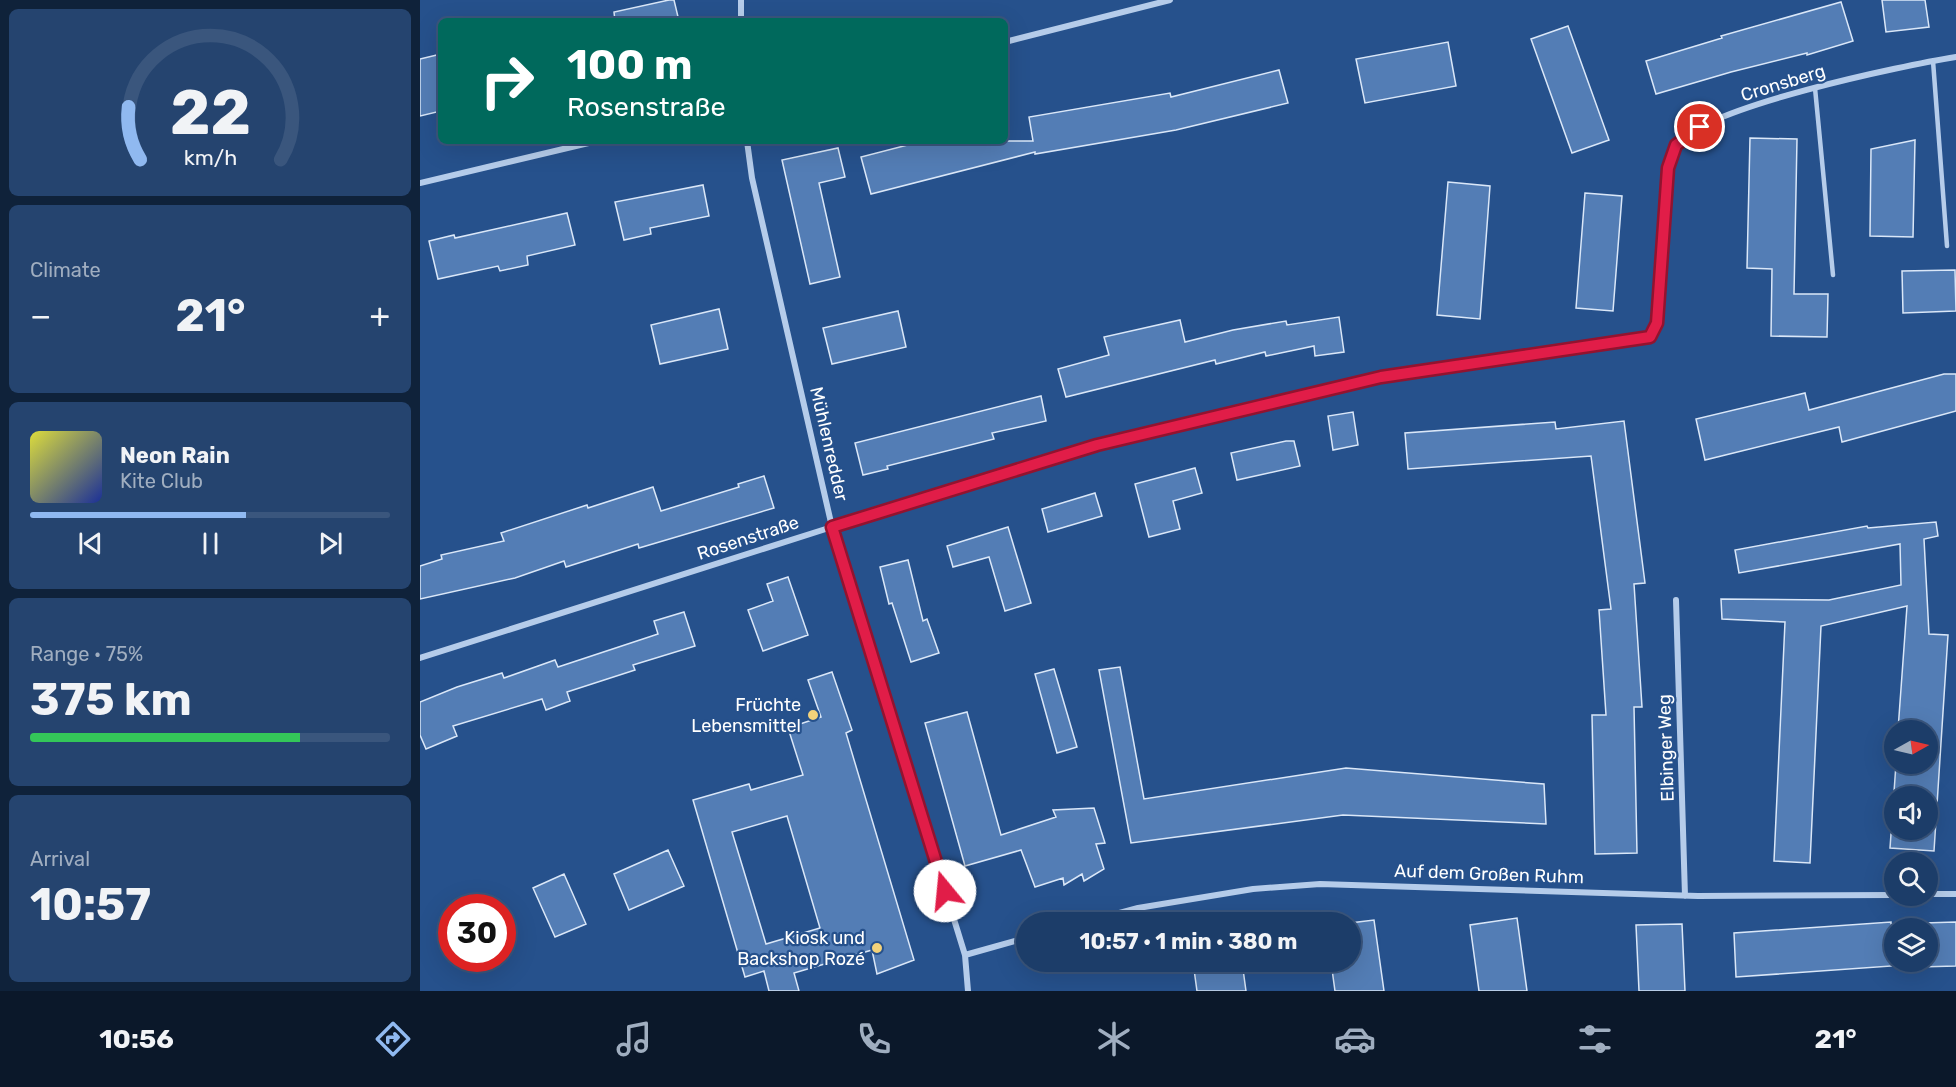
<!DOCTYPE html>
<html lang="en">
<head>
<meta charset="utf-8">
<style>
  :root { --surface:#1c3d69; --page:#25446f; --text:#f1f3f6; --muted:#a0aec0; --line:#3a567d; --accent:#90b9f0 }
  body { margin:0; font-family:Rubik,sans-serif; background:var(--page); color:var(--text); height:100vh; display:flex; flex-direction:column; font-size:22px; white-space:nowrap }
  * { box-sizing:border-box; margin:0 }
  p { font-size:20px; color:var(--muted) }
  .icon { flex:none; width:33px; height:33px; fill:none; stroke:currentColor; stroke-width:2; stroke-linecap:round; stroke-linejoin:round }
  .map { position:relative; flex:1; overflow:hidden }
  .panel { display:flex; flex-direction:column; gap:9px; padding:9px; background:#0f223a; width:420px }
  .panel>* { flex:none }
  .hud { position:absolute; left:18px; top:18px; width:570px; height:126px; border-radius:9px; box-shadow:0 6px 24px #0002,0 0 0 2px var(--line); background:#00695c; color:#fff; overflow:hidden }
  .needle { width:39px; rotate:82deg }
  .controls { position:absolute; left:1464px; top:720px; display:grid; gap:12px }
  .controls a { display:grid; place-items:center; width:54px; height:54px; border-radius:50%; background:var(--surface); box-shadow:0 6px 24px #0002,0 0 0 2px var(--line); font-size:30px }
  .speed { position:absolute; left:18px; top:894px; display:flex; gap:12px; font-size:30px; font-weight:700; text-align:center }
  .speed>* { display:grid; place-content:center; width:78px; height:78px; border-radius:50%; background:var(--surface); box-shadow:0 6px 24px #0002,0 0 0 2px var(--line); line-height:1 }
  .speed .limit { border:9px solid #d22; background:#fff; color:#111 }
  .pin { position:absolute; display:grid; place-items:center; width:51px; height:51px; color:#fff; margin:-26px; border:3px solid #fff; border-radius:50%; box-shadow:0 2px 6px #0007 }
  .me { position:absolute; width:66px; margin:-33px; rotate:343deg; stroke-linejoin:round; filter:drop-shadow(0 0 4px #0008) }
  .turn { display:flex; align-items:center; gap:21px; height:126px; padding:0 30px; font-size:27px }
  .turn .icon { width:78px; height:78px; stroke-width:2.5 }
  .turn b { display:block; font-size:42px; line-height:51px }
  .big { font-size:45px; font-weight:700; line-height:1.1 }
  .panel .tile { flex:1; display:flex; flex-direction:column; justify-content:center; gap:9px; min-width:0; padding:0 21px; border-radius:9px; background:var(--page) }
  .panel .dial { align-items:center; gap:0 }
  .dial svg { height:156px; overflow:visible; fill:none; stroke:var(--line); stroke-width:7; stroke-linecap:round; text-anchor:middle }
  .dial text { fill:var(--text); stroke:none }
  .song { display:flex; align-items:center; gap:18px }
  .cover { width:72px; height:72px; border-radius:9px; background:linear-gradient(135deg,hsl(60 70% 55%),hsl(230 70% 35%)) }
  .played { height:6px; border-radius:3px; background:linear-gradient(90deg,var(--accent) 60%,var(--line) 60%) }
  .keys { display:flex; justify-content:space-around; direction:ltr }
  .heat { display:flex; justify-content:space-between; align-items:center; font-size:33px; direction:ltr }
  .charge { height:9px; border-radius:4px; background:linear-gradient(90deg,#34c759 75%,var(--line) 0) }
  .trip { position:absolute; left:596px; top:912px; width:345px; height:60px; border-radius:30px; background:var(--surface); box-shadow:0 6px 24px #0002,0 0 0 2px var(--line); font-weight:700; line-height:60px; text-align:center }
  .dock { display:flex; height:96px; justify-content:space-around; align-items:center; background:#0b182a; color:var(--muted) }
  .dock .icon { width:42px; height:42px }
  .dock .active { color:var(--accent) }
  .dock b { font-size:27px; color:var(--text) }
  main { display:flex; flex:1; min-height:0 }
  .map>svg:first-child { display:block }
  .building { fill:#537db5; stroke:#dae7f8; stroke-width:1.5; fill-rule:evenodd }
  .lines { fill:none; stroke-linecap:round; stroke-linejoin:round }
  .service { stroke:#b5ccea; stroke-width:4.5 }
  .minor { stroke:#b5ccea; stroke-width:6 }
  .route-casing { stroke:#92132f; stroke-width:15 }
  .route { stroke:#e11d48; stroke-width:10 }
  .poi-dot { fill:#f3d27a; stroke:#26518c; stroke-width:2 }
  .labels { text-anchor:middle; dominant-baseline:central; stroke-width:4.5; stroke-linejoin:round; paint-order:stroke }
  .street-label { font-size:18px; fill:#fff; stroke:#26518c }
  .poi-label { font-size:18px; fill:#fff; stroke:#26518c; text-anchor:end }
</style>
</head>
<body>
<main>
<section class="panel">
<div class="tile dial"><svg viewBox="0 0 100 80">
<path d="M14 69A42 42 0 1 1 86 69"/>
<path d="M14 69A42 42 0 0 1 8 42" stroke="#90b9f0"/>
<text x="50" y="56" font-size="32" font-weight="700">22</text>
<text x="50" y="72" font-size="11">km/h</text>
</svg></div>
<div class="tile"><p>Climate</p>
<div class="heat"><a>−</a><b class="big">21°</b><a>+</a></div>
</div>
<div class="tile">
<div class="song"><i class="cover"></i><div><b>Neon Rain</b><p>Kite Club</p></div></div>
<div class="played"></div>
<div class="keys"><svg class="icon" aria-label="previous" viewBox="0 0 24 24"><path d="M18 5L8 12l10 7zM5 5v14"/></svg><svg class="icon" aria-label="pause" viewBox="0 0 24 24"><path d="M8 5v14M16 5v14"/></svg><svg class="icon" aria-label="next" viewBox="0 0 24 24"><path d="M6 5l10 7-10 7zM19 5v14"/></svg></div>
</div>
<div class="tile"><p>Range · 75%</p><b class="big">375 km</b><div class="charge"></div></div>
<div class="tile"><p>Arrival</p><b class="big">10:57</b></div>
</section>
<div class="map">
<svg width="1536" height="991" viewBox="0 0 1536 991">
  <rect width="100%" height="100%" fill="#26518c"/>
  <path class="building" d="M 249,0 L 254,0 L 259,21 L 195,21 L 194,12 Z
    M 1462,0 L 1505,0 L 1509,27 L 1466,32 Z
    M 1421,2 L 1433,41 L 1387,55 L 1387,53 L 1311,72 L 1236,94 L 1226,61 L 1302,38 L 1301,36 Z
    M 1148,26 L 1189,140 L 1152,153 L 1111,39 Z
    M 1028,42 L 1036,86 L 945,103 L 936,59 Z
    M 21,54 L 21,111 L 0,116 L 0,59 Z
    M 859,70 L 868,103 L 756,130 L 615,154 L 615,152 L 451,194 L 441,157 L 503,141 L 613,141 L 609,117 L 750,93 L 751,97 Z
    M 1330,138 L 1377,139 L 1374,294 L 1408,294 L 1407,337 L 1351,336 L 1352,269 L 1327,268 Z
    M 1495,140 L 1493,237 L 1450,236 L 1451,149 Z
    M 418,148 L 425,177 L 399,183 L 420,277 L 390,284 L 362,160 Z
    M 1028,182 L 1070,186 L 1060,319 L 1017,315 Z
    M 283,185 L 289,216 L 230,228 L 231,234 L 204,240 L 195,202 Z
    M 1165,193 L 1202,196 L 1193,311 L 1156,308 Z
    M 147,213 L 155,245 L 107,256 L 108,265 L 80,271 L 78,266 L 18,279 L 9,241 L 34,235 L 35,238 Z
    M 1535,270 L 1536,311 L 1483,313 L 1482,271 Z
    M 299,309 L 308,349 L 240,364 L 231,325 Z
    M 478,311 L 486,347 L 412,364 L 403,328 Z
    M 919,317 L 924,352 L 895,356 L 894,346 L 846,356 L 845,352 L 796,364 L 795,360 L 646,397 L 638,369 L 689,355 L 684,337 L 760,320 L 765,342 L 813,330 L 866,321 L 867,325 Z
    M 1524,374 L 1536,374 L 1536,411 L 1422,442 L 1419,427 L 1285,460 L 1276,419 L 1385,393 L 1389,410 Z
    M 621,396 L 626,421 L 572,433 L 574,439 L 467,466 L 468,469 L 443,475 L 435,443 Z
    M 933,412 L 938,445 L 913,450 L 908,416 Z
    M 1204,421 L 1225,583 L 1214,584 L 1222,707 L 1214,707 L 1217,853 L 1175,854 L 1172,715 L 1186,715 L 1179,610 L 1191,609 L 1171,456 L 988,469 L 985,433 L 1135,422 L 1136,429 Z
    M 866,441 L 874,441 L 880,466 L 817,480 L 811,453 Z
    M 775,468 L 782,493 L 753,501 L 760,529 L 729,537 L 715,484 Z
    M 344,476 L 354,508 L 219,548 L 218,544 L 146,567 L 144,561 L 95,578 L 0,599 L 0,566 L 22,559 L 21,555 L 84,541 L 81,533 L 167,505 L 168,508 L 233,487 L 241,511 L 319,487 L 318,484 Z
    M 675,493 L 682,516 L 628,532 L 622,509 Z
    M 1516,522 L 1518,536 L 1504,539 L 1509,634 L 1528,635 L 1514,851 L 1470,848 L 1476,764 L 1508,764 L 1508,730 L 1478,730 L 1487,606 L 1401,626 L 1390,863 L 1354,861 L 1365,622 L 1302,619 L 1301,599 L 1409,600 L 1481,585 L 1480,544 L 1319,573 L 1315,550 L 1447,526 L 1448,528 ZM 1474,796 L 1508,796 L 1508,830 L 1474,830 Z
    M 588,527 L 611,603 L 585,611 L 569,557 L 533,567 L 527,546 Z
    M 488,560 L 503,621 L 507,619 L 519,653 L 491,662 L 472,603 L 469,604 L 460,567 Z
    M 368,577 L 388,635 L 343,651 L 328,610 L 353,601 L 347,584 Z
    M 264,612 L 275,646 L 213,665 L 215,670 L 147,692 L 150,701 L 126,710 L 122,699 L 33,726 L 37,736 L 6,749 L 0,735 L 0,702 L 37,687 L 82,673 L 84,678 L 135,660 L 138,667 L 238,634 L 234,621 Z
    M 700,667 L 724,799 L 926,768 L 1124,784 L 1126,824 L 923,815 L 711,843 L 679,670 Z
    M 634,669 L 657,747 L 637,753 L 615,674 Z
    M 412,672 L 432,730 L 426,733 L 494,960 L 457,974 L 452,950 L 374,973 L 379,991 L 349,991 L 344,971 L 325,977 L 273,800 L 329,784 L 331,790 L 383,775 L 368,728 L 401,717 L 388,680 ZM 367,816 L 400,928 L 346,944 L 312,832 Z
    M 547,712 L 581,835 L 636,817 L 633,810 L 674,808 L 685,843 L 676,844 L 684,869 L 664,881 L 662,874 L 644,885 L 643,878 L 615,887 L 601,850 L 545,866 L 505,723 Z
    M 248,850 L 264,886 L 209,910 L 194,874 Z
    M 144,874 L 166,924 L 135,937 L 113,888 Z
    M 1097,918 L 1107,991 L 1059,991 L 1050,925 Z
    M 954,920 L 964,991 L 915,991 L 911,962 L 930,962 L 930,923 Z
    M 1471,922 L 1471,924 L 1536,922 L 1536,966 L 1499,967 L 1499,964 L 1316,977 L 1314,933 ZM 1474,928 L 1508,928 L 1508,962 L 1474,962 Z
    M 1262,924 L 1265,991 L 1219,991 L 1216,925 Z
    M 773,962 L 822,962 L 826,991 L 777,991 Z"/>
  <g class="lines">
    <path class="service" d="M 1513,61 L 1527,246
      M 1395,88 L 1413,275"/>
    <path class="minor" d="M 321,0 L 321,21
      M 585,42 L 750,0
      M 327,141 L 332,178 L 412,527 L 537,929 L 545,955 L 548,991
      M 0,183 L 177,141
      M 1256,600 L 1265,896
      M 0,658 L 412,527 L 677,445 L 961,377 L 1230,337 L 1237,323 L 1248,168 C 1250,161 1252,152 1256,146 C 1281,107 1486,65 1536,57
      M 1508,894 L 1536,894
      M 666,922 L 718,908 L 833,889 L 900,884 L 1278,896 L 1474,895
      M 545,955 L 606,938"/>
  </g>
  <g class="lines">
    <g class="route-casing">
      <path id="route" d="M 525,891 L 412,527 L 677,445 L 961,377 L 1230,337 L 1237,323 L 1248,168 L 1256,145 L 1280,127"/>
    </g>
    <use href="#route" class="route"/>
  </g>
  <g class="poi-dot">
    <circle cx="393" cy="715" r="6"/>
    <circle cx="457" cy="948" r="6"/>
  </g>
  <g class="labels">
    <g class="street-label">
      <text transform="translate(1363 83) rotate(-17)">Cronsberg</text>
      <text transform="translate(409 444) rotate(77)">Mühlenredder</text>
      <text transform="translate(328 538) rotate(-18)">Rosenstraße</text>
      <text transform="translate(1246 748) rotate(-92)">Elbinger Weg</text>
      <text transform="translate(1069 874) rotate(2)">Auf dem Großen Ruhm</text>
    </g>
    <g class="poi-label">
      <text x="381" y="705">Früchte<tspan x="381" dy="21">Lebensmittel</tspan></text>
      <text x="445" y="938">Kiosk und<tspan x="445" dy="21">Backshop Rozé</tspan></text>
    </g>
  </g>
</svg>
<div class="controls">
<a><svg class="needle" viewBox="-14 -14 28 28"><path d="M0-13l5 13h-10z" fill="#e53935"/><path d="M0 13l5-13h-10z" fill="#a0aec0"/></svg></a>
<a><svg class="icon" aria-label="sound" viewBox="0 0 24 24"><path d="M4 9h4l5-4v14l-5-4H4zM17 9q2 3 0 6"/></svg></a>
<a><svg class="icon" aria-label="search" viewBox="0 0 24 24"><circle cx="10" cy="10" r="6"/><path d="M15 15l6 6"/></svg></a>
<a><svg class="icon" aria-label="layers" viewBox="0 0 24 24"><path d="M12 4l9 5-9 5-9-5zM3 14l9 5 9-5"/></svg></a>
</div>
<div class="speed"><div class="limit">30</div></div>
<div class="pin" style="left:1280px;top:127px;background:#d93025"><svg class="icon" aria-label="arrive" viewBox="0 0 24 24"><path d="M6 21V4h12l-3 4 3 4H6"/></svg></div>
<svg class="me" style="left:525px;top:891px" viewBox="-20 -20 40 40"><circle r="19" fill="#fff"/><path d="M0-13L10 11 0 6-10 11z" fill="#e11d48"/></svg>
<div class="trip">10:57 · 1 min · 380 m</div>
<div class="hud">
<div class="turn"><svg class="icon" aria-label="right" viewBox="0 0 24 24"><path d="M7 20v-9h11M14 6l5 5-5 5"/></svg><div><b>100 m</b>Rosenstraße</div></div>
</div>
</div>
</main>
<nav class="dock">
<b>10:56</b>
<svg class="icon active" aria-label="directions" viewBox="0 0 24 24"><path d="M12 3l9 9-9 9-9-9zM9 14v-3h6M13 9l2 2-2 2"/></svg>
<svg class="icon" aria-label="music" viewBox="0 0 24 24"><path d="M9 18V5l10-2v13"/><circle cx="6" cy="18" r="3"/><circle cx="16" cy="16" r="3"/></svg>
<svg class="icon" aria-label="phone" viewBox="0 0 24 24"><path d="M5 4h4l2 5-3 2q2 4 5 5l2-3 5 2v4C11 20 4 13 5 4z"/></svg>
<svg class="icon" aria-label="climate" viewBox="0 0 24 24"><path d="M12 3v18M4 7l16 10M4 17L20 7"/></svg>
<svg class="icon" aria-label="car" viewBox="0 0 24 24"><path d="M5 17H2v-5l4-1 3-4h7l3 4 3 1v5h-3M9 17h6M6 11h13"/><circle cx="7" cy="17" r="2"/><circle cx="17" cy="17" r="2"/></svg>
<svg class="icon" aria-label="filters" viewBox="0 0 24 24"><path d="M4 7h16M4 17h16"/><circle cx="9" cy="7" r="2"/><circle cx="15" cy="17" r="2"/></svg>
<b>21°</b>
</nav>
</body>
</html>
